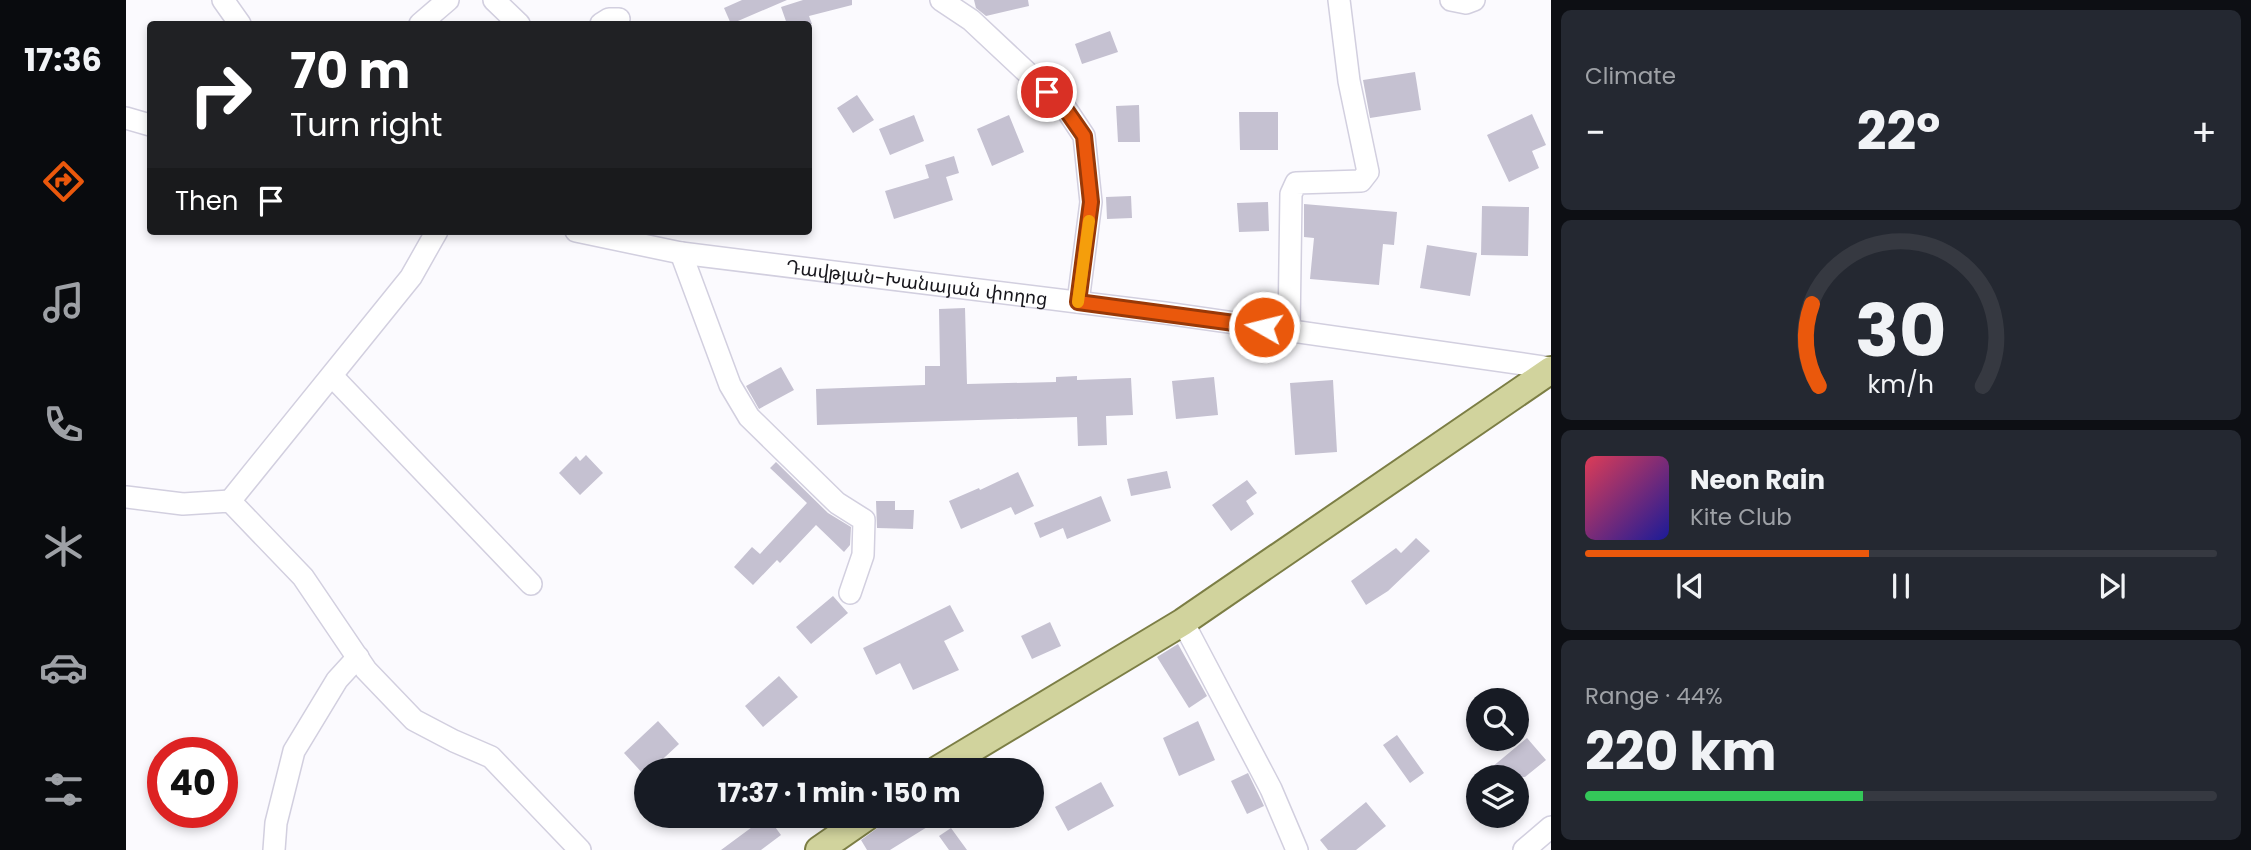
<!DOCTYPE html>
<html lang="en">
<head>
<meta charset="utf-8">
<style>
  :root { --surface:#171b24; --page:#242831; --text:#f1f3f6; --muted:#9ea1a6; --line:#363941; --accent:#ea580c }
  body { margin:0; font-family:Poppins,"Noto Sans Armenian",sans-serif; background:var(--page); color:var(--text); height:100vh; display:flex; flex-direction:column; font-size:26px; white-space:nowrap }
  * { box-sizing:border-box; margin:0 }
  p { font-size:23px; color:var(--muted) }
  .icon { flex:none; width:38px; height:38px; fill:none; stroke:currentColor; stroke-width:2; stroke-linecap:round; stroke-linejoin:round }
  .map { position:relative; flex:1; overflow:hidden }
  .side { display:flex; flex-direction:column; gap:10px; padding:10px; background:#0d0f14; width:700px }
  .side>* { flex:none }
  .guide { position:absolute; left:21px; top:21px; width:665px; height:214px; border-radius:7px; box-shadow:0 4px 10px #0003; background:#202124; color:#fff; overflow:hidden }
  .buttons { position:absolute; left:1340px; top:688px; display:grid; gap:14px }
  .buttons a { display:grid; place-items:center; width:63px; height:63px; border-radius:50%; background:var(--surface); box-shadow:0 4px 10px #0003; font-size:35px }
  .speed { position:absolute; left:21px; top:737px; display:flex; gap:14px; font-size:35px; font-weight:700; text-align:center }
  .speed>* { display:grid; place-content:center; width:91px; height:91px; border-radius:50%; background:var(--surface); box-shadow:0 4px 10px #0003; line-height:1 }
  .speed .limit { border:10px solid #d22; background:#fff; color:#111 }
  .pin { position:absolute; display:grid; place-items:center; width:60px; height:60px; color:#fff; margin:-30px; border:4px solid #fff; border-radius:50%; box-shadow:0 2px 7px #0007 }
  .me { position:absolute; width:77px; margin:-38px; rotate:278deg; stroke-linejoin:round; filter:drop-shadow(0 0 5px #0008) }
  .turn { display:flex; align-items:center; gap:24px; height:147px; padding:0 28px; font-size:32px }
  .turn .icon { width:91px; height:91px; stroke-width:2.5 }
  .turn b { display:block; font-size:49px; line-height:60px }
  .then { display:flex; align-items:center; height:66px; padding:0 28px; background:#0003; gap:14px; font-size:26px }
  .big { font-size:52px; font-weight:700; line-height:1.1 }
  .side .tile { flex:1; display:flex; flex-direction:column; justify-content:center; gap:10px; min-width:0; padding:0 24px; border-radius:10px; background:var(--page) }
  .side .dial { align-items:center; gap:0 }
  .dial svg { height:182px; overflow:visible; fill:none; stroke:var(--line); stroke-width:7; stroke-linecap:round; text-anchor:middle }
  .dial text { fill:var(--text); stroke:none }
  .song { display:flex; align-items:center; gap:21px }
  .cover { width:84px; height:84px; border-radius:10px; background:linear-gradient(135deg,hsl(350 70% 55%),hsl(240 70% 35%)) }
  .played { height:7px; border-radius:4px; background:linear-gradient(90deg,var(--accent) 45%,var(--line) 45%) }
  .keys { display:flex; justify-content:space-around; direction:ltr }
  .heat { display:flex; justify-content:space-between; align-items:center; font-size:38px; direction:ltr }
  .charge { height:10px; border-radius:5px; background:linear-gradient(90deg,#34c759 44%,var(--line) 0) }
  .trip { position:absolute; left:508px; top:758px; width:410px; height:70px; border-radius:35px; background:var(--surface); box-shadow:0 4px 10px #0003; font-weight:700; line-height:70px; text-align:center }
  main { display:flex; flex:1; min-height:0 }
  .tabs { display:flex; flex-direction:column; width:126px; justify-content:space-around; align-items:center; background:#090b0e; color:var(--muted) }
  .tabs .icon { width:49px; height:49px }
  .tabs .active { color:var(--accent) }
  .tabs b { font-size:32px; color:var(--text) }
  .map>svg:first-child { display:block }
  .building { fill:#c5c1d1 }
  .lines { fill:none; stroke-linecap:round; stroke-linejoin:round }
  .minor-casing { stroke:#d2cfdf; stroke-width:24 }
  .major-casing { stroke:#7c7e45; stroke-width:30 }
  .minor { stroke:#fff; stroke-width:21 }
  .major { stroke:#d1d39d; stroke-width:26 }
  .route-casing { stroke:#983908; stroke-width:18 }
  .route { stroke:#ea580c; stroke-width:12 }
  .slow { stroke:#f59e0b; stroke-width:12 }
  .labels { text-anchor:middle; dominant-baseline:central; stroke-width:7; stroke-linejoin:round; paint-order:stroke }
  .street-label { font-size:19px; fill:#18171d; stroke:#fbfafe }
</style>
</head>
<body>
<main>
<nav class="tabs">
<b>17:36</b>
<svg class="icon active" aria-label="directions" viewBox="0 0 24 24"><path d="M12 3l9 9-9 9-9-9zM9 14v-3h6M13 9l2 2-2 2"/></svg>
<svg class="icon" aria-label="music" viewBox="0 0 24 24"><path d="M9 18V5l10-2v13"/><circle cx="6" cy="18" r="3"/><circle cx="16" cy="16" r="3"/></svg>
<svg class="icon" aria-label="phone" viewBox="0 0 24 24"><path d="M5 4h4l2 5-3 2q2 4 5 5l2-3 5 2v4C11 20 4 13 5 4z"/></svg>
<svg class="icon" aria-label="climate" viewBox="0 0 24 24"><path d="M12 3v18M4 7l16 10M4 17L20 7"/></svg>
<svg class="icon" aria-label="car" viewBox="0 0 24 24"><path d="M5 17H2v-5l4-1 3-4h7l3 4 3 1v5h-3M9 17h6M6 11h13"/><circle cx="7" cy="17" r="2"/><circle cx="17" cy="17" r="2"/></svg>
<svg class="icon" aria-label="filters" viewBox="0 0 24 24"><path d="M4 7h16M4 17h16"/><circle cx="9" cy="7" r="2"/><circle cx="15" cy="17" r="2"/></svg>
</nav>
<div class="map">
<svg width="1425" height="850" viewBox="0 0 1425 850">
  <rect width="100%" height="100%" fill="#fbfafe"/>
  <path class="building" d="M 616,0 L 661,0 L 605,24 L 598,8 Z
    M 677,0 L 726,0 L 726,5 L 683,16 L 686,24 L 661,24 L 655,7 Z
    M 848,0 L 902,0 L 903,6 L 860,16 L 850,8 Z
    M 984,31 L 992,52 L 956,64 L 949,44 Z
    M 1289,72 L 1295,110 L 1244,118 L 1237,80 Z
    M 731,95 L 748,120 L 727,133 L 711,108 Z
    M 1013,105 L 1014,142 L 992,142 L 990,106 Z
    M 1113,112 L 1152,112 L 1152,150 L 1114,150 Z
    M 1406,114 L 1420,145 L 1406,151 L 1413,168 L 1383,182 L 1361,135 Z
    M 788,115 L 798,141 L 764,155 L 753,129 Z
    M 883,115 L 898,152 L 866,166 L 851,129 Z
    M 828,156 L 833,173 L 820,177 L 827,200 L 768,219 L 759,191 L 803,178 L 799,165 Z
    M 1005,196 L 1006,218 L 981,219 L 980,197 Z
    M 1142,202 L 1143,231 L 1113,232 L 1111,203 Z
    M 1178,204 L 1271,212 L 1268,245 L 1257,244 L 1253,285 L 1184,279 L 1188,238 L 1178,237 Z
    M 1356,206 L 1403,207 L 1402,256 L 1355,255 Z
    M 1301,245 L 1351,253 L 1344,296 L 1294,288 Z
    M 839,308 L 841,384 L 930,382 L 930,377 L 951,376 L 951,380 L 1005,378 L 1007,415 L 980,416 L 981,445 L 952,446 L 951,417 L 691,425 L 690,389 L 799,385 L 799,366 L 814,366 L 813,309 Z
    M 655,367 L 668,390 L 633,409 L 620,386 Z
    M 1088,377 L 1092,415 L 1050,419 L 1046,381 Z
    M 1207,380 L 1211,452 L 1169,455 L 1164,383 Z
    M 460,455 L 477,473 L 454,495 L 433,473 L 450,456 L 454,461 Z
    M 650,462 L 702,513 L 725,527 L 724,545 L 718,552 L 690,525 L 654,563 L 651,560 L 627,585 L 608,567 L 626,547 L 634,554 L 681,503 L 644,468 Z
    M 1041,471 L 1045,488 L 1005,496 L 1001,479 Z
    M 892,472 L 908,506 L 889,515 L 885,507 L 835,529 L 823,501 L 853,488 L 854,490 Z
    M 1121,480 L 1131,493 L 1120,501 L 1128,514 L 1105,531 L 1086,505 Z
    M 975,496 L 985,521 L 941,539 L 937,528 L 914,538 L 908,523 Z
    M 750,501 L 769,501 L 769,510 L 788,510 L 787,529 L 751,528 Z
    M 1290,538 L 1304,551 L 1262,591 L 1240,605 L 1225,581 L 1270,548 L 1275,553 Z
    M 707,596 L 722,613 L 685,644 L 670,627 Z
    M 824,605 L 838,631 L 818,641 L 833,670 L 787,690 L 774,663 L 750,675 L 737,648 Z
    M 924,622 L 935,646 L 906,659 L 895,636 Z
    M 1052,644 L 1081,696 L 1063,708 L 1031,657 Z
    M 653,676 L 672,697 L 637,727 L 619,706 Z
    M 532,721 L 553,744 L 525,770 L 520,770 L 519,776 L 498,753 Z
    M 1072,721 L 1089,760 L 1053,776 L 1037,738 Z
    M 1271,735 L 1298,773 L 1284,783 L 1257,745 Z
    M 1401,738 L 1420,760 L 1399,777 L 1354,777 Z
    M 1122,773 L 1138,806 L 1121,814 L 1105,781 Z
    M 975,782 L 988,806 L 942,831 L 929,807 Z
    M 1240,802 L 1260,826 L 1230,850 L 1202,850 L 1194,840 Z
    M 641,816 L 655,835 L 635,850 L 595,850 Z
    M 768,816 L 771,816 L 775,822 L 782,816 L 819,816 L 764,850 L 741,850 L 735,840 Z
    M 825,828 L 841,850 L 823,850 L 813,836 Z"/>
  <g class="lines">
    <g class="minor-casing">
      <g id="minor">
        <path d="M 97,0 L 114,24"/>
        <path d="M 368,0 L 393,24"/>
        <path d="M 815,0 L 845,20 L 940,109 L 958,136 L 965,202 L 952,302"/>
        <path d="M 1325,0 L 1340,3 L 1348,0"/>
        <path d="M 294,24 L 322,0"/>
        <path d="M 475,24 L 483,19 L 493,19"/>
        <path d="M 0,118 L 24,125"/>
        <path id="s1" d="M 450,231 L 555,253 L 1039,313 L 1425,368"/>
        <path d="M 555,253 L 604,385 L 623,417 L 711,503 L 738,520 L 737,555 L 724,593"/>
        <path d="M 1163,331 L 1165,194 L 1170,183 L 1235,181 L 1242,172 L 1223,81 L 1213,0"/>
        <path d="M 206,376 L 405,584"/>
        <path d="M 0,497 L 57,504 L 104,501 L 177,577 L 240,670 L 288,720 L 328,741 L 365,757 L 454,850"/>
        <path d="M 104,501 L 285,277 L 311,231"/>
        <path d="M 1057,622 L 1145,789 L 1171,850"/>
        <path d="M 148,850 L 150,823 L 168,751 L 211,680 L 232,657"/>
        <path d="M 1398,850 L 1425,827"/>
      </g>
    </g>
    <g class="major-casing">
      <path id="major" d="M 811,770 L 1057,622 L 1425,370
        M 693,850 L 742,816"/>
    </g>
    <use href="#minor" class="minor"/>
    <use href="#major" class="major"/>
  </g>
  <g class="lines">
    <g class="route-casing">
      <path id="route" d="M 921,92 L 940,110 L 958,136 L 965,202 L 952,302 L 1138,327"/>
    </g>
    <use href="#route" class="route"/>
    <path class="slow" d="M 952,302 L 963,221"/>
  </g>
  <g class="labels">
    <g class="street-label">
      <text stroke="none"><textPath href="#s1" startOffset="345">Դավթյան-Խանայան փողոց</textPath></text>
    </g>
  </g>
</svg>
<div class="buttons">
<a><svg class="icon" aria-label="search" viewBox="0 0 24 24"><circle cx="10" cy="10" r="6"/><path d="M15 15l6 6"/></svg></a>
<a><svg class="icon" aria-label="layers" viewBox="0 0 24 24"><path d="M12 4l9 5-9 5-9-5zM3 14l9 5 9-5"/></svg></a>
</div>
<div class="speed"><div class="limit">40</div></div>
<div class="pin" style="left:921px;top:92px;background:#d93025"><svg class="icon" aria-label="arrive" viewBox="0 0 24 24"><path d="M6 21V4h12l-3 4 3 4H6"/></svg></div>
<svg class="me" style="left:1138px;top:327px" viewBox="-20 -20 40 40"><circle r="17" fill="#ea580c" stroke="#fff" stroke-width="3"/><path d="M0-11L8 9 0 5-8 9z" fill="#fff"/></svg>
<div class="trip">17:37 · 1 min · 150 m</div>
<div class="guide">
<div class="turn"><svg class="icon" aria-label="right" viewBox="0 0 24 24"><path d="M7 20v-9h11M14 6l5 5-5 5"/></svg><div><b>70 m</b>Turn right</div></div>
<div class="then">Then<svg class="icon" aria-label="arrive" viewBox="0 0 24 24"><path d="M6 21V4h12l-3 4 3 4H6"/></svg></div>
</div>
</div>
<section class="side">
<div class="tile"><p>Climate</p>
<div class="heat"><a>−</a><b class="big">22°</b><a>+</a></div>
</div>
<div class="tile dial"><svg viewBox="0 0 100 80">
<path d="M14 69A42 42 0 1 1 86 69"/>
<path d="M14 69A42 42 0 0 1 11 33" stroke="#ea580c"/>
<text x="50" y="56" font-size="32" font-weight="700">30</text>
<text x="50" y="72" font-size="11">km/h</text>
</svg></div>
<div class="tile">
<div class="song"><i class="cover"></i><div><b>Neon Rain</b><p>Kite Club</p></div></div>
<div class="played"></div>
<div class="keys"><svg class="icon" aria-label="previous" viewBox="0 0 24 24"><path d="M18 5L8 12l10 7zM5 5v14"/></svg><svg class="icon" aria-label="pause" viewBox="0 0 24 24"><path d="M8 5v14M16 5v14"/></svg><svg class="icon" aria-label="next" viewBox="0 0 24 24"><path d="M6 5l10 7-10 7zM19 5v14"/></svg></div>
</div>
<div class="tile"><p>Range · 44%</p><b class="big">220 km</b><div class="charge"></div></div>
</section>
</main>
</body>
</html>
